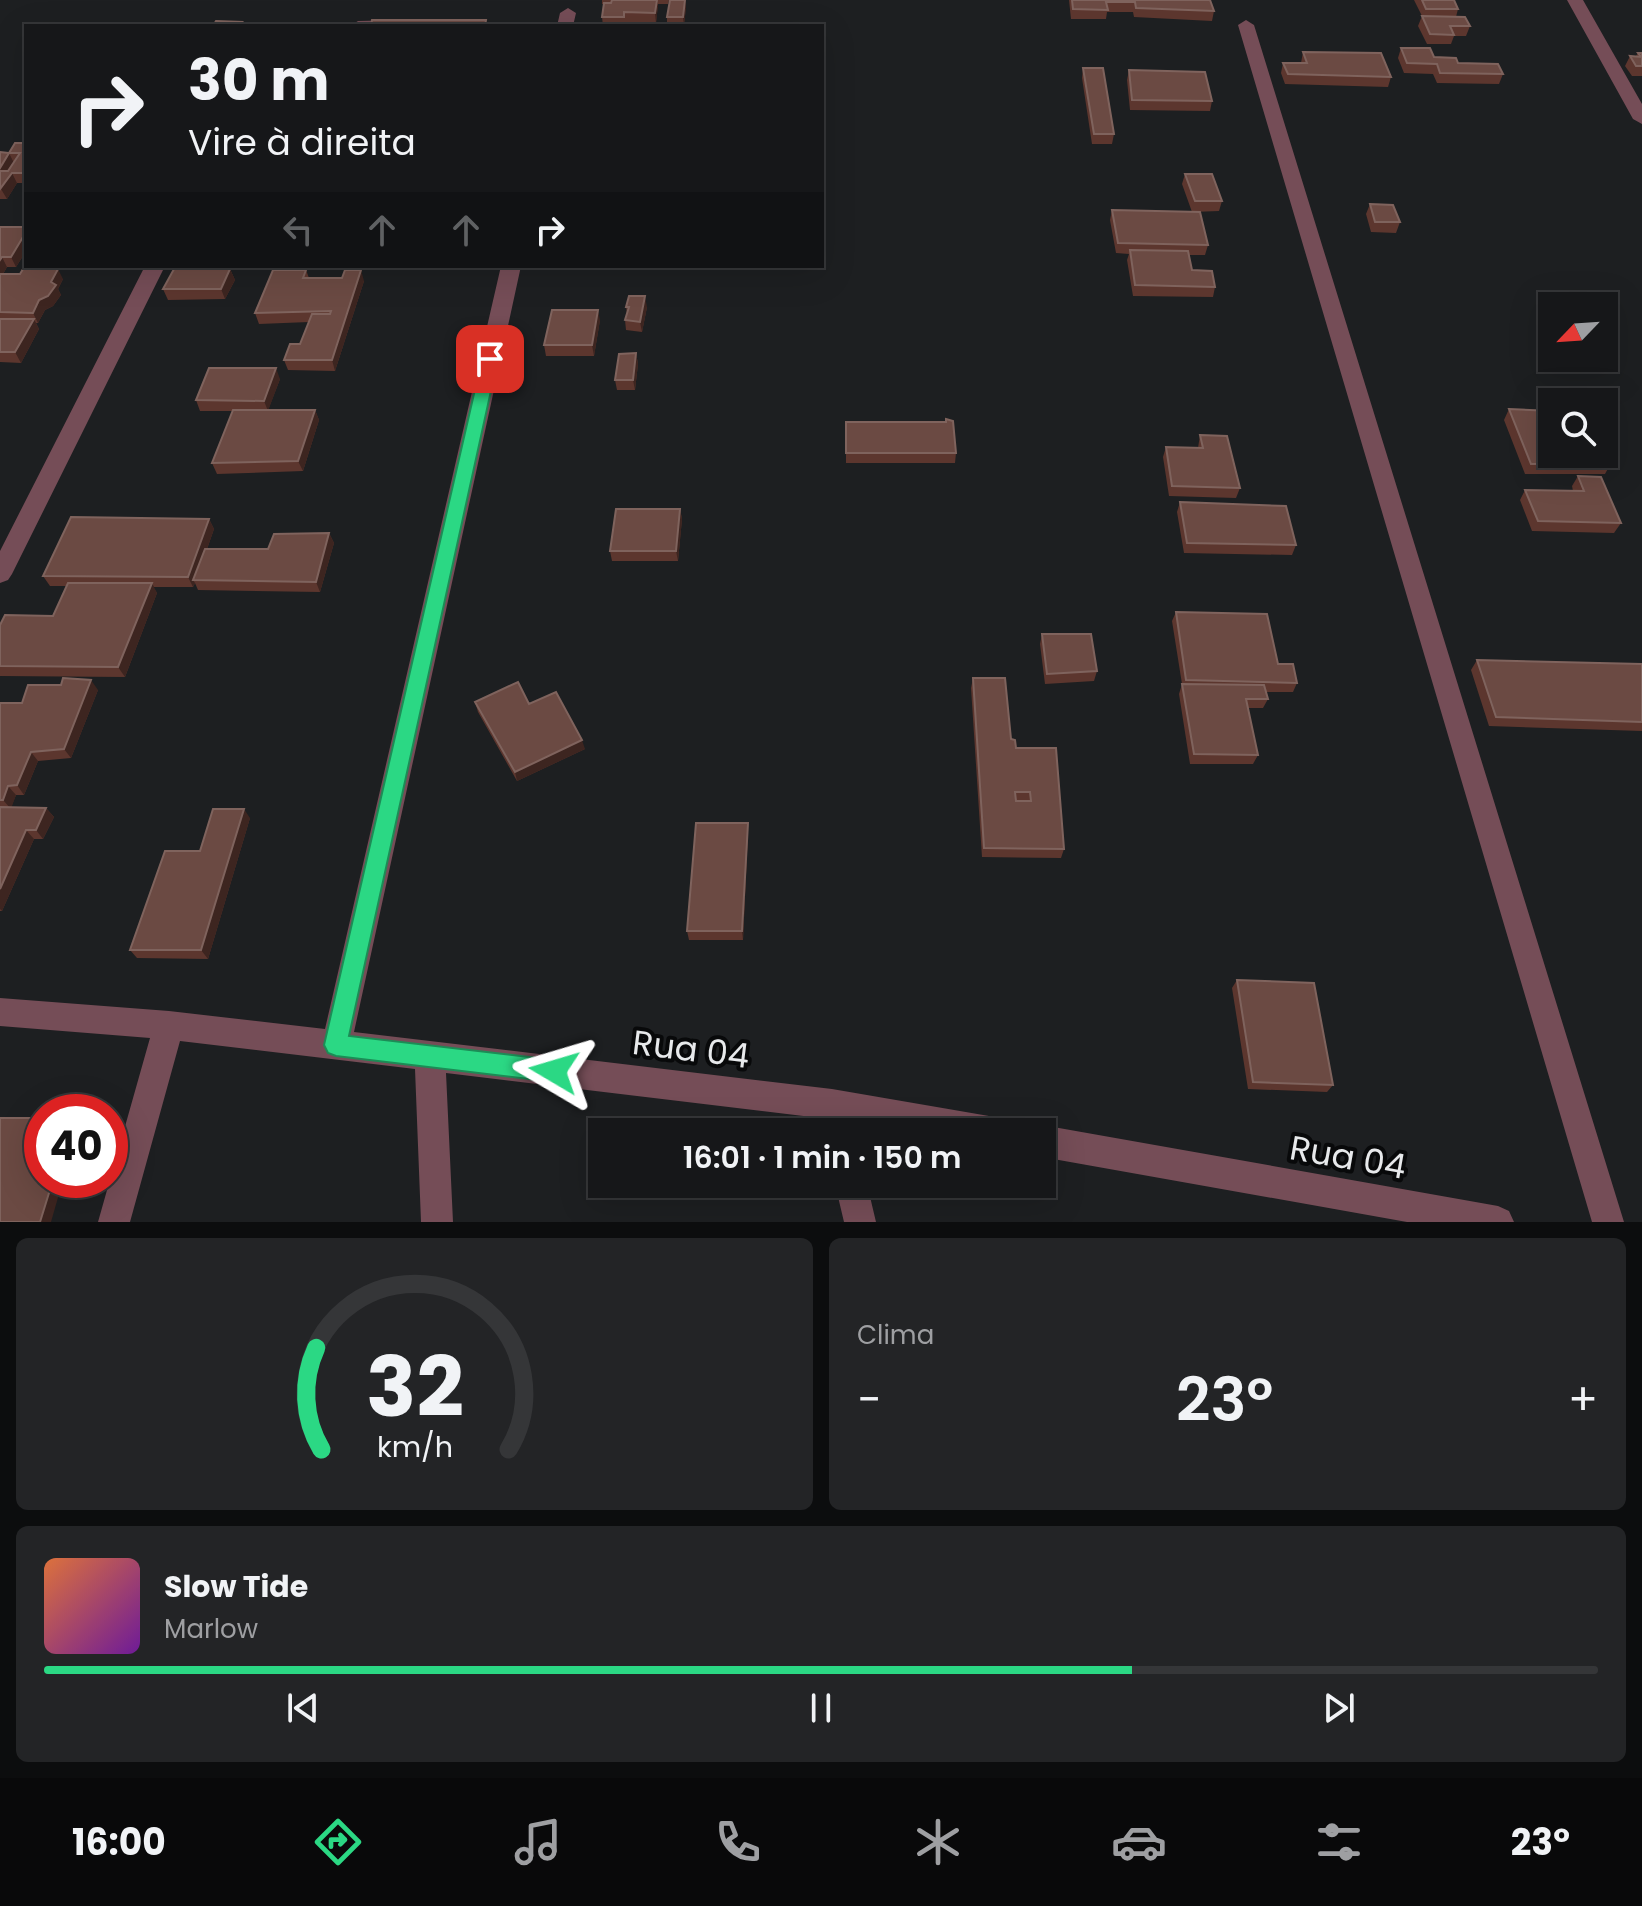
<!DOCTYPE html>
<html lang="pt">
<head>
<meta charset="utf-8">
<style>
  :root { --surface:#161719; --page:#232426; --text:#f1f3f6; --muted:#9e9fa2; --line:#353638; --accent:#2bd884 }
  body { margin:0; font-family:Poppins,sans-serif; background:var(--page); color:var(--text); height:100vh; display:flex; flex-direction:column; font-size:30px; white-space:nowrap }
  * { box-sizing:border-box; margin:0 }
  p { font-size:26px; color:var(--muted) }
  .icon { flex:none; width:44px; height:44px; fill:none; stroke:currentColor; stroke-width:2; stroke-linecap:round; stroke-linejoin:round }
  .map { position:relative; height:1222px; overflow:hidden }
  .side { display:flex; flex-direction:column; gap:16px; padding:16px; background:#0c0d0e; flex:1 }
  .side>* { flex:none }
  .top-card { position:absolute; left:24px; top:24px; width:800px; height:244px; border-radius:0px; box-shadow:0 8px 32px #0002,0 0 0 2px var(--line); background:#161719; color:var(--text); overflow:hidden }
  .needle { width:52px; rotate:245deg }
  .controls { position:absolute; left:1538px; top:292px; display:grid; gap:16px }
  .controls a { display:grid; place-items:center; width:80px; height:80px; border-radius:0px; background:var(--surface); box-shadow:0 8px 32px #0002,0 0 0 2px var(--line); font-size:40px }
  .speed { position:absolute; left:24px; top:1094px; display:flex; gap:16px; font-size:40px; font-weight:700; text-align:center }
  .speed>* { display:grid; place-content:center; width:104px; height:104px; border-radius:50%; background:var(--surface); box-shadow:0 8px 32px #0002,0 0 0 2px var(--line); line-height:1 }
  .speed .limit { border:12px solid #d22; background:#fff; color:#111 }
  .pin { position:absolute; display:grid; place-items:center; width:68px; height:68px; color:#fff; margin:-34px; border-radius:16px; box-shadow:0 4px 12px #0006 }
  .me { position:absolute; width:88px; margin:-44px; rotate:277deg; stroke-linejoin:round; filter:drop-shadow(0 0 6px #0008) }
  .turn { display:flex; align-items:center; gap:28px; height:168px; padding:0 32px; font-size:36px }
  .turn .icon { width:104px; height:104px; stroke-width:2.5 }
  .turn b { display:block; font-size:56px; line-height:68px }
  .lanes { display:flex; align-items:center; height:76px; padding:0 32px; background:#0003; justify-content:center; gap:40px; direction:ltr }
  .lanes .off { opacity:.35 }
  .big { font-size:60px; font-weight:600; line-height:1.1 }
  .side .card { flex:1; display:flex; flex-direction:column; justify-content:center; gap:12px; min-width:0; padding:0 28px; border-radius:12px; background:var(--page) }
  .side .dial { align-items:center; gap:0 }
  .dial svg { height:208px; overflow:visible; fill:none; stroke:var(--line); stroke-width:7; stroke-linecap:round; text-anchor:middle }
  .dial text { fill:var(--text); stroke:none }
  .song { display:flex; align-items:center; gap:24px }
  .cover { width:96px; height:96px; border-radius:12px; background:linear-gradient(135deg,hsl(20 70% 55%),hsl(280 70% 35%)) }
  .played { height:8px; border-radius:4px; background:linear-gradient(90deg,var(--accent) 70%,var(--line) 70%) }
  .keys { display:flex; justify-content:space-around; direction:ltr }
  .heat { display:flex; justify-content:space-between; align-items:center; font-size:44px; direction:ltr }
  .side .tiles { flex:1; display:grid; gap:16px; grid-template-columns:1fr 1fr }
  .card:last-child { grid-column:span 2 }
  .trip { position:absolute; left:588px; top:1118px; width:468px; height:80px; border-radius:0px; background:var(--surface); box-shadow:0 8px 32px #0002,0 0 0 2px var(--line); font-weight:600; line-height:80px; text-align:center }
  .tabs { display:flex; height:128px; justify-content:space-around; align-items:center; background:#09090a; color:var(--muted) }
  .tabs .icon { width:56px; height:56px }
  .tabs .selected { color:var(--accent) }
  .tabs b { font-size:36px; color:var(--text) }
  .map>svg:first-child { display:block }
  .lines { fill:none; stroke-linecap:round; stroke-linejoin:round }
  .minor { fill:#754d57; fill-rule:evenodd }
  .wall { fill:#5c362e }
  .shaded-wall { fill:#3d2520 }
  .building { fill:#6b4a43; stroke:#7f635d; stroke-width:2; fill-rule:evenodd }
  .route { fill:#2bd884; stroke:#1c8c56; stroke-width:2 }
  .labels { text-anchor:middle; dominant-baseline:central; stroke-width:8; stroke-linejoin:round; paint-order:stroke }
  .near-street-label { font-size:34px; fill:#e7e9eb; stroke:#08090a }
</style>
</head>
<body>
<div class="map">
<svg width="1642" height="1222" viewBox="0 0 1642 1222">
  <rect width="100%" height="100%" fill="#1d1f21"/>
  <g class="lines">
    <path class="minor" d="M 1567,0 L 1583,0 L 1642,104 L 1642,124 L 1633,119 Z
      M 568,8 L 576,13 L 573,26 L 557,26 L 560,13 Z
      M 402,20 L 408,22 L 409,26 L 350,26 L 358,21 Z
      M 1246,20 L 1254,25 L 1624,1222 L 1592,1222 L 1238,25 Z
      M 145,266 L 165,266 L 12,574 L 8,580 L 0,583 L 0,551 Z
      M 501,266 L 521,266 L 354,1032 L 832,1089 L 989,1116 L 1000,1121 L 1005,1132 L 902,1132 L 852,1123 L 855,1132 L 823,1132 L 820,1118 L 446,1073 L 453,1222 L 421,1222 L 415,1069 L 180,1041 L 130,1222 L 98,1222 L 150,1038 L 0,1026 L 0,998 L 169,1011 L 325,1029 Z
      M 1042,1125 L 1498,1206 L 1509,1211 L 1514,1222 L 1407,1222 L 1042,1157 L 1042,1132 L 1030,1132 Z
      M 835,1184 L 867,1184 L 876,1222 L 844,1222 Z"/>
  </g>
  <path class="wall" d="M 602,0 L 669,0 L 668,4 L 658,4 L 656,23 L 625,22 L 625,26 L 603,26 L 602,17 L 604,4 L 602,4 Z
    M 1069,0 L 1210,0 L 1214,11 L 1212,21 L 1134,17 L 1133,12 L 1107,12 L 1106,19 L 1071,19 Z
    M 1414,0 L 1454,0 L 1458,9 L 1456,17 L 1470,26 L 1466,36 L 1454,36 L 1451,44 L 1427,44 L 1418,26 L 1422,16 Z
    M 686,6 L 684,26 L 667,26 L 667,17 Z
    M 1401,48 L 1434,57 L 1503,74 L 1499,84 L 1437,83 L 1433,74 L 1404,73 L 1398,58 Z
    M 1303,52 L 1391,77 L 1388,87 L 1285,84 L 1281,73 L 1283,63 L 1301,63 Z
    M 1638,53 L 1642,53 L 1642,76 L 1632,76 L 1625,66 L 1630,56 L 1636,56 Z
    M 1083,68 L 1114,134 L 1112,144 L 1092,144 L 1082,78 Z
    M 1129,70 L 1212,101 L 1210,111 L 1130,110 L 1127,80 Z
    M 26,143 L 26,183 L 17,183 L 7,199 L 0,199 L 0,152 L 9,153 Z
    M 1185,174 L 1222,201 L 1219,211 L 1192,212 L 1182,184 Z
    M 1370,204 L 1400,222 L 1396,233 L 1371,232 L 1366,214 Z
    M 1112,210 L 1208,245 L 1205,255 L 1189,255 L 1192,270 L 1215,287 L 1213,297 L 1133,296 L 1127,260 L 1129,254 L 1116,253 L 1110,220 Z
    M 0,227 L 26,227 L 26,251 L 16,267 L 7,267 L 3,274 L 63,279 L 58,289 L 61,295 L 53,306 L 45,310 L 38,323 L 36,323 L 39,329 L 21,363 L 0,362 Z
    M 279,266 L 337,266 L 336,269 L 280,268 Z
    M 230,269 L 235,280 L 225,299 L 168,300 L 163,289 Z
    M 306,270 L 309,278 L 364,281 L 335,371 L 288,370 L 284,360 L 300,344 L 309,322 L 259,324 L 255,313 Z
    M 626,307 L 647,307 L 642,332 L 626,330 L 625,320 L 627,314 Z
    M 600,320 L 594,356 L 546,356 L 544,345 Z
    M 636,353 L 638,364 L 635,390 L 617,390 L 615,380 Z
    M 280,379 L 268,410 L 315,410 L 319,420 L 303,471 L 217,474 L 212,463 L 233,411 L 200,411 L 196,400 Z
    M 1509,409 L 1611,463 L 1605,474 L 1525,474 L 1504,420 Z
    M 846,422 L 956,453 L 955,463 L 846,463 Z
    M 1200,435 L 1240,488 L 1236,498 L 1169,496 L 1163,457 L 1166,447 L 1198,448 Z
    M 1578,476 L 1621,523 L 1614,533 L 1532,531 L 1520,500 L 1525,490 L 1573,491 L 1572,486 Z
    M 1180,502 L 1296,545 L 1292,555 L 1184,553 L 1177,512 Z
    M 680,509 L 682,519 L 678,561 L 612,561 L 610,551 Z
    M 209,519 L 214,529 L 207,549 L 268,549 L 329,533 L 334,543 L 320,592 L 198,590 L 195,583 L 193,587 L 153,587 L 157,593 L 125,677 L 0,676 L 0,625 L 53,616 L 66,586 L 50,586 L 43,576 Z
    M 1176,612 L 1278,664 L 1297,683 L 1293,692 L 1266,692 L 1268,699 L 1263,708 L 1248,708 L 1258,755 L 1253,764 L 1190,764 L 1179,694 L 1182,684 L 1172,621 Z
    M 1042,634 L 1097,671 L 1094,681 L 1045,684 L 1040,644 Z
    M 1477,660 L 1642,664 L 1642,731 L 1489,726 L 1471,670 Z
    M 973,678 L 1016,748 L 1064,849 L 1061,858 L 982,857 L 971,688 Z
    M 98,690 L 71,758 L 38,761 L 24,795 L 16,795 L 11,807 L 46,808 L 54,817 L 43,839 L 34,839 L 2,911 L 0,911 L 0,703 L 22,703 Z
    M 475,702 L 529,704 L 585,749 L 517,781 L 478,712 Z
    M 250,818 L 208,959 L 137,958 L 130,950 L 200,851 Z
    M 748,823 L 748,832 L 743,940 L 689,940 L 687,931 Z
    M 1237,980 L 1333,1085 L 1327,1092 L 1248,1089 L 1232,988 Z"/>
  <path class="shaded-wall" d="M 657,0 L 658,6 L 656,23 L 655,13 Z
    M 685,0 L 686,6 L 684,26 L 683,17 Z
    M 9,153 L 14,163 L 3,181 L 0,174 L 0,168 Z
    M 12,173 L 17,183 L 7,199 L 1,189 Z
    M 26,232 L 26,251 L 16,267 L 11,257 Z
    M 2,257 L 7,267 L 0,279 L 0,260 Z
    M 58,269 L 63,279 L 58,289 L 61,295 L 53,306 L 45,310 L 38,323 L 33,313 Z
    M 230,269 L 235,280 L 225,299 L 221,289 Z
    M 361,270 L 364,281 L 335,371 L 332,360 Z
    M 645,296 L 647,307 L 642,332 L 640,322 Z
    M 598,310 L 600,320 L 594,356 L 592,345 Z
    M 34,319 L 39,329 L 21,363 L 15,352 Z
    M 636,353 L 638,364 L 635,390 L 633,380 Z
    M 276,368 L 280,379 L 268,411 L 264,401 Z
    M 315,410 L 319,420 L 303,471 L 298,461 Z
    M 680,509 L 682,519 L 678,561 L 676,551 Z
    M 209,519 L 214,529 L 196,580 L 193,580 L 195,583 L 193,587 L 188,577 Z
    M 329,533 L 334,543 L 320,592 L 316,582 Z
    M 152,583 L 157,593 L 125,677 L 118,667 Z
    M 91,680 L 98,690 L 71,758 L 64,749 Z
    M 582,740 L 585,749 L 517,781 L 515,772 Z
    M 31,752 L 38,761 L 24,795 L 17,785 Z
    M 8,786 L 16,795 L 11,809 L 3,800 Z
    M 46,808 L 54,817 L 43,839 L 36,830 Z
    M 244,809 L 250,818 L 208,959 L 201,950 Z
    M 748,823 L 748,832 L 743,940 L 742,931 Z
    M 26,830 L 34,839 L 2,911 L 0,909 L 0,889 Z
    M 53,1180 L 63,1180 L 51,1222 L 40,1222 Z"/>
  <path class="building" d="M 612,0 L 657,0 L 655,13 L 624,12 L 624,17 L 602,17 L 604,3 L 611,3 Z
    M 670,0 L 685,0 L 683,17 L 667,17 Z
    M 1072,0 L 1210,0 L 1214,11 L 1136,8 L 1135,2 L 1106,2 L 1108,10 L 1073,9 Z
    M 1422,0 L 1454,0 L 1458,9 L 1426,9 Z
    M 1422,16 L 1465,17 L 1470,26 L 1450,26 L 1454,35 L 1430,34 Z
    M 372,20 L 486,20 L 485,26 L 371,26 Z
    M 216,21 L 242,22 L 239,26 L 213,26 Z
    M 1401,48 L 1430,48 L 1434,57 L 1456,58 L 1458,63 L 1498,64 L 1503,74 L 1440,73 L 1437,64 L 1407,63 Z
    M 1303,52 L 1381,53 L 1391,77 L 1288,74 L 1283,63 L 1307,63 Z
    M 1638,53 L 1642,53 L 1642,66 L 1636,66 L 1630,56 L 1641,57 Z
    M 1083,68 L 1103,68 L 1114,134 L 1094,134 Z
    M 1129,70 L 1205,72 L 1212,101 L 1132,100 Z
    M 15,143 L 26,143 L 26,173 L 12,173 L 0,189 L 0,171 L 8,171 L 20,153 L 9,153 Z
    M 0,152 L 9,153 L 0,168 Z
    M 1185,174 L 1212,174 L 1222,201 L 1195,201 Z
    M 1370,204 L 1393,205 L 1400,222 L 1375,222 Z
    M 1112,210 L 1200,212 L 1208,245 L 1118,243 Z
    M 0,227 L 26,227 L 26,232 L 11,257 L 2,257 L 0,260 Z
    M 1130,250 L 1188,251 L 1192,270 L 1212,271 L 1215,287 L 1135,285 Z
    M 23,269 L 58,269 L 51,282 L 56,285 L 48,296 L 39,300 L 33,313 L 0,312 L 0,274 L 20,274 Z
    M 174,269 L 230,269 L 221,289 L 163,289 Z
    M 273,270 L 306,270 L 303,278 L 342,278 L 345,270 L 361,270 L 332,360 L 284,360 L 290,344 L 300,344 L 312,314 L 330,314 L 331,311 L 255,313 Z
    M 629,296 L 645,296 L 640,322 L 625,320 L 629,307 L 626,307 Z
    M 552,310 L 598,310 L 592,345 L 544,345 Z
    M 0,319 L 34,319 L 15,352 L 0,352 Z
    M 636,353 L 633,380 L 615,380 L 619,354 Z
    M 209,368 L 276,368 L 264,401 L 196,400 Z
    M 1509,409 L 1552,411 L 1552,454 L 1604,454 L 1604,447 L 1611,463 L 1531,464 Z
    M 233,410 L 315,410 L 298,461 L 212,463 Z
    M 946,419 L 953,421 L 956,453 L 846,453 L 846,422 L 946,422 Z
    M 1200,435 L 1227,436 L 1240,488 L 1172,486 L 1166,447 L 1203,448 Z
    M 1578,476 L 1601,477 L 1621,523 L 1538,521 L 1525,490 L 1584,491 Z
    M 1180,502 L 1286,506 L 1296,545 L 1187,543 Z
    M 616,509 L 680,509 L 676,551 L 610,551 Z
    M 71,517 L 209,519 L 188,577 L 43,576 Z
    M 329,533 L 316,582 L 193,580 L 205,549 L 268,549 L 274,534 Z
    M 68,583 L 152,583 L 118,667 L 0,666 L 0,625 L 5,615 L 53,616 Z
    M 1176,612 L 1267,614 L 1278,664 L 1293,664 L 1297,683 L 1186,680 Z
    M 1042,634 L 1091,634 L 1097,671 L 1047,674 Z
    M 1477,660 L 1642,664 L 1642,722 L 1496,717 Z
    M 63,678 L 91,680 L 64,749 L 31,752 L 17,785 L 8,786 L 3,800 L 0,800 L 0,703 L 22,703 L 28,685 L 61,685 Z
    M 973,678 L 1005,678 L 1011,739 L 1015,740 L 1016,748 L 1056,748 L 1064,849 L 984,848 ZM 1015,792 L 1030,792 L 1031,801 L 1016,801 Z
    M 518,682 L 529,704 L 556,692 L 582,740 L 515,772 L 475,702 Z
    M 1182,684 L 1264,685 L 1268,699 L 1246,699 L 1258,755 L 1194,754 Z
    M 0,807 L 46,808 L 36,830 L 26,830 L 0,889 Z
    M 213,809 L 244,809 L 201,950 L 130,950 L 165,851 L 200,851 Z
    M 696,823 L 748,823 L 742,931 L 687,931 Z
    M 1237,980 L 1314,983 L 1333,1085 L 1253,1082 Z
    M 0,1118 L 42,1118 L 42,1180 L 53,1180 L 40,1222 L 0,1222 Z"/>
  <path class="route" d="M 490,354 L 498,359 L 349,1036 L 554,1060 L 562,1063 L 565,1071 L 562,1079 L 554,1082 L 336,1056 L 328,1053 L 324,1045 L 482,359 Z"/>
  <g class="labels">
    <g class="near-street-label">
      <text transform="translate(691 1049) rotate(7)">Rua 04</text>
      <text transform="translate(1348 1157) rotate(10)">Rua 04</text>
    </g>
  </g>
</svg>
<div class="controls">
<a><svg class="needle" viewBox="-14 -14 28 28"><path d="M0-13l5 13h-10z" fill="#e53935"/><path d="M0 13l5-13h-10z" fill="#9e9fa2"/></svg></a>
<a><svg class="icon" aria-label="search" viewBox="0 0 24 24"><circle cx="10" cy="10" r="6"/><path d="M15 15l6 6"/></svg></a>
</div>
<div class="speed"><div class="limit">40</div></div>
<div class="pin" style="left:490px;top:359px;background:#d93025"><svg class="icon" aria-label="arrive" viewBox="0 0 24 24"><path d="M6 21V4h12l-3 4 3 4H6"/></svg></div>
<svg class="me" style="left:554px;top:1071px" viewBox="-20 -20 40 40"><path d="M0-17L14 15 0 8-14 15z" fill="#2bd884" stroke="#fff" stroke-width="4"/></svg>
<div class="trip">16:01 · 1 min · 150 m</div>
<div class="top-card">
<div class="turn"><svg class="icon" aria-label="right" viewBox="0 0 24 24"><path d="M7 20v-9h11M14 6l5 5-5 5"/></svg><div><b>30 m</b>Vire à direita</div></div>
<div class="lanes"><svg class="icon off" aria-label="left" viewBox="0 0 24 24"><path d="M17 20v-9H6M10 6l-5 5 5 5"/></svg><svg class="icon off" aria-label="ahead" viewBox="0 0 24 24"><path d="M12 20V5M6 11l6-6 6 6"/></svg><svg class="icon off" aria-label="ahead" viewBox="0 0 24 24"><path d="M12 20V5M6 11l6-6 6 6"/></svg><svg class="icon" aria-label="right" viewBox="0 0 24 24"><path d="M7 20v-9h11M14 6l5 5-5 5"/></svg></div>
</div>
</div>
<section class="side">
<div class="tiles">
<div class="card dial"><svg viewBox="0 0 100 80">
<path d="M14 69A42 42 0 1 1 86 69"/>
<path d="M14 69A42 42 0 0 1 12 30" stroke="#2bd884"/>
<text x="50" y="56" font-size="32" font-weight="700">32</text>
<text x="50" y="72" font-size="11">km/h</text>
</svg></div>
<div class="card"><p>Clima</p>
<div class="heat"><a>−</a><b class="big">23°</b><a>+</a></div>
</div>
<div class="card">
<div class="song"><i class="cover"></i><div><b>Slow Tide</b><p>Marlow</p></div></div>
<div class="played"></div>
<div class="keys"><svg class="icon" aria-label="previous" viewBox="0 0 24 24"><path d="M18 5L8 12l10 7zM5 5v14"/></svg><svg class="icon" aria-label="pause" viewBox="0 0 24 24"><path d="M8 5v14M16 5v14"/></svg><svg class="icon" aria-label="next" viewBox="0 0 24 24"><path d="M6 5l10 7-10 7zM19 5v14"/></svg></div>
</div>
</div>
</section>
<nav class="tabs">
<b>16:00</b>
<svg class="icon selected" aria-label="directions" viewBox="0 0 24 24"><path d="M12 3l9 9-9 9-9-9zM9 14v-3h6M13 9l2 2-2 2"/></svg>
<svg class="icon" aria-label="music" viewBox="0 0 24 24"><path d="M9 18V5l10-2v13"/><circle cx="6" cy="18" r="3"/><circle cx="16" cy="16" r="3"/></svg>
<svg class="icon" aria-label="phone" viewBox="0 0 24 24"><path d="M5 4h4l2 5-3 2q2 4 5 5l2-3 5 2v4C11 20 4 13 5 4z"/></svg>
<svg class="icon" aria-label="climate" viewBox="0 0 24 24"><path d="M12 3v18M4 7l16 10M4 17L20 7"/></svg>
<svg class="icon" aria-label="car" viewBox="0 0 24 24"><path d="M5 17H2v-5l4-1 3-4h7l3 4 3 1v5h-3M9 17h6M6 11h13"/><circle cx="7" cy="17" r="2"/><circle cx="17" cy="17" r="2"/></svg>
<svg class="icon" aria-label="filters" viewBox="0 0 24 24"><path d="M4 7h16M4 17h16"/><circle cx="9" cy="7" r="2"/><circle cx="15" cy="17" r="2"/></svg>
<b>23°</b>
</nav>
</body>
</html>
